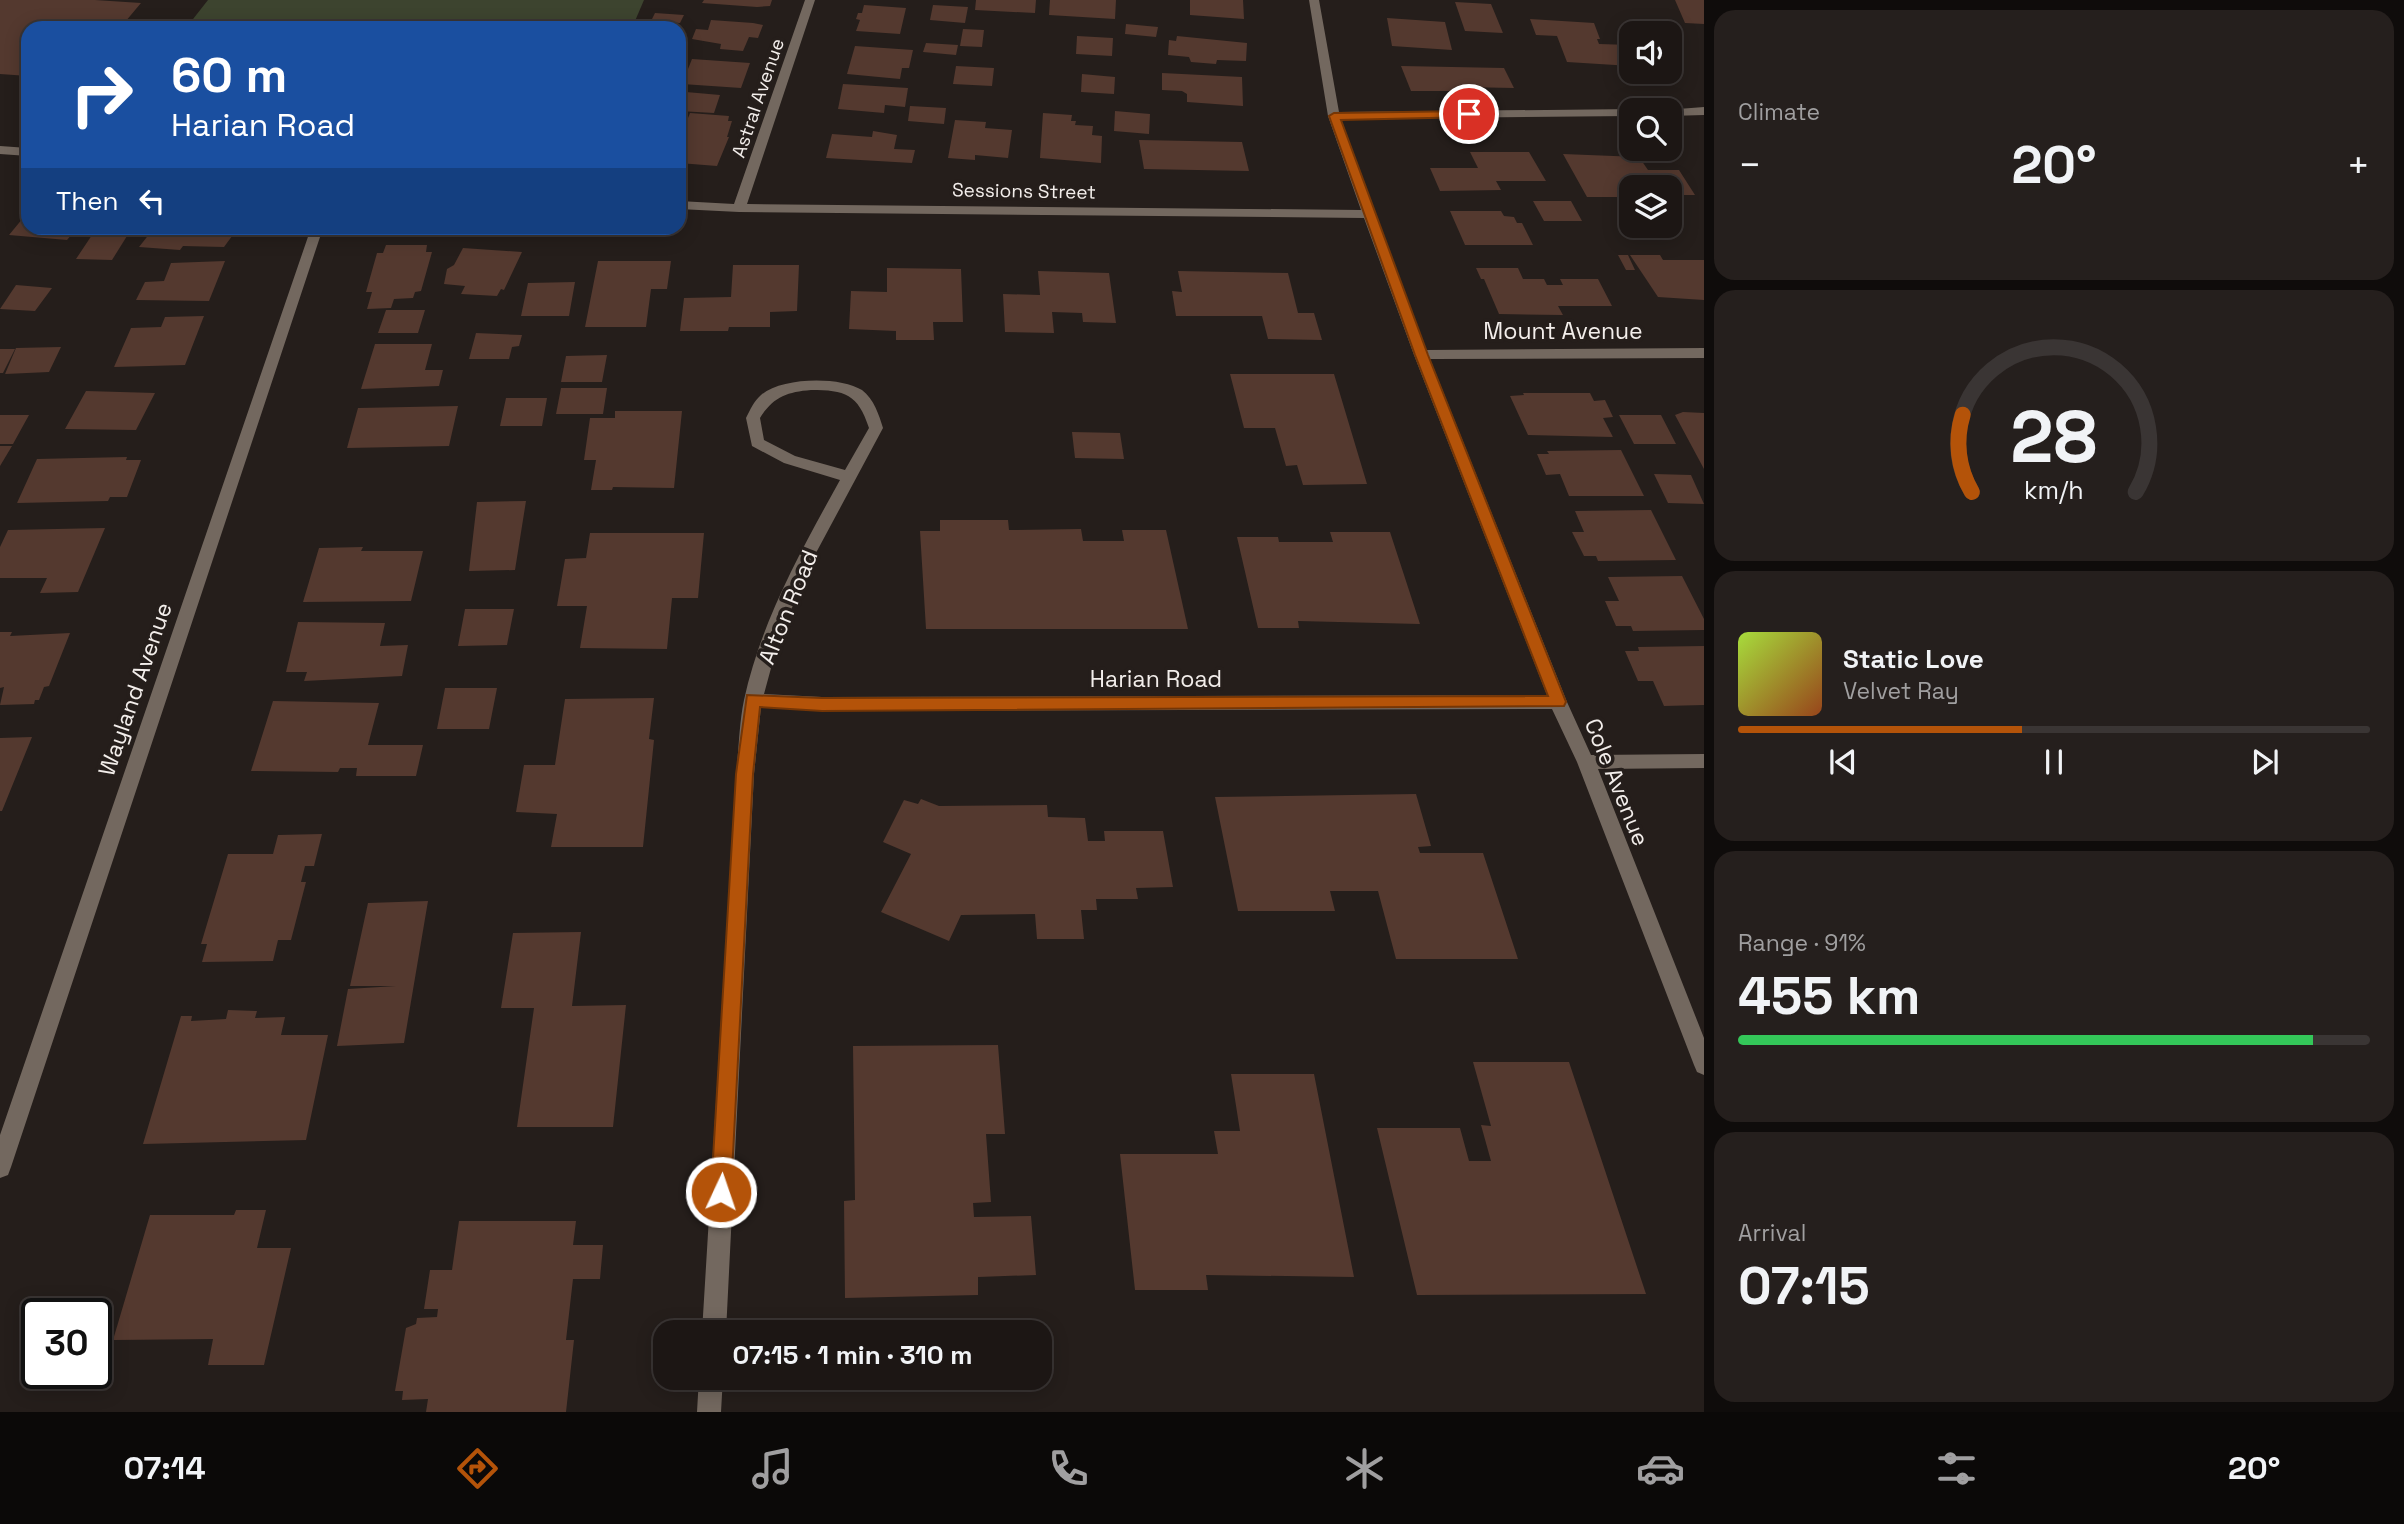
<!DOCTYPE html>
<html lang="en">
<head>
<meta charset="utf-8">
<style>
  :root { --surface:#1c1614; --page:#251f1d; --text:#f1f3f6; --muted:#a09fa0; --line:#3a3534; --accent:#b45309 }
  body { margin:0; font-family:"Space Grotesk",sans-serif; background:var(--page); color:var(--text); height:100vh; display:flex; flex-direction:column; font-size:26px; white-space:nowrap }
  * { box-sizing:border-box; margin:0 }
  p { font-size:23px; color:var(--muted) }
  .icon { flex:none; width:38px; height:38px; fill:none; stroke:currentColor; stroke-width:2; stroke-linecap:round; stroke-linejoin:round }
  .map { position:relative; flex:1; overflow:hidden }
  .sheet { display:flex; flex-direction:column; gap:10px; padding:10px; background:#0f0c0b; width:700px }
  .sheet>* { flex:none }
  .hud { position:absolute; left:21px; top:21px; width:665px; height:214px; border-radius:21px; box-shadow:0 4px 18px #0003,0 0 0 2px var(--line); background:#1a4fa0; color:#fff; overflow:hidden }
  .fabs { position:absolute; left:1619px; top:21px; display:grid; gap:14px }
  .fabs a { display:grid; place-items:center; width:63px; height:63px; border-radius:14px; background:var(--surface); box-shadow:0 4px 18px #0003,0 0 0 2px var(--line); font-size:35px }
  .speed { position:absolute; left:21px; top:1298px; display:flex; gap:14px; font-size:35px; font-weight:700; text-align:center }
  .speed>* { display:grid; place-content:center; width:91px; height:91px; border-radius:50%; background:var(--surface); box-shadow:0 4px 18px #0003,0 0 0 2px var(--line); line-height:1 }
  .speed .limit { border:4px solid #111; border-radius:10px; background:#fff; color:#111 }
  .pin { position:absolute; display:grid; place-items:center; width:60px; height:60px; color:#fff; margin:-30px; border:4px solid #fff; border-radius:50%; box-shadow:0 2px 7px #0007 }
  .me { position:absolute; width:77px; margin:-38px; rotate:3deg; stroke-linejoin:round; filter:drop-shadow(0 0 5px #0008) }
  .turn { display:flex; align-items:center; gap:24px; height:147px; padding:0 35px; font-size:32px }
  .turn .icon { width:91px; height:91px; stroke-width:2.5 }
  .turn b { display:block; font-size:49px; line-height:60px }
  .then { display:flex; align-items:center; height:66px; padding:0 35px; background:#0003; gap:14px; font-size:26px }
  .big { font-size:52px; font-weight:600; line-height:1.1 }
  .sheet .card { flex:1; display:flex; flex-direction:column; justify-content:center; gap:10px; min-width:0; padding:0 24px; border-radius:21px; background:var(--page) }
  .sheet .dial { align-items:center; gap:0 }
  .dial svg { height:182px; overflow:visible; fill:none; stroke:var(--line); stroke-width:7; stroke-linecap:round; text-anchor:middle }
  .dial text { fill:var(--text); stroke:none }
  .song { display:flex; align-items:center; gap:21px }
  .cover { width:84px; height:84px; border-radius:10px; background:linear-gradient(135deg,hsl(80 70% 55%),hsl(20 70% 35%)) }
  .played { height:7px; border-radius:4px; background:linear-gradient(90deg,var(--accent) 45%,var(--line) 45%) }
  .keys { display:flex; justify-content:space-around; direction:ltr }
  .heat { display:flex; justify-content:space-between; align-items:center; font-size:38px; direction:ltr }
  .charge { height:10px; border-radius:5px; background:linear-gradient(90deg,#34c759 91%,var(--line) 0) }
  .trip { position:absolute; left:653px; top:1320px; width:399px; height:70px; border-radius:21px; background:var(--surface); box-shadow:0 4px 18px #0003,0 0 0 2px var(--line); font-weight:600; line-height:70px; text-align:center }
  .tabs { display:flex; height:112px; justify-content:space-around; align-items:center; background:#0b0908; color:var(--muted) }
  .tabs .icon { width:49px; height:49px }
  .tabs .active { color:var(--accent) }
  .tabs b { font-size:32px; color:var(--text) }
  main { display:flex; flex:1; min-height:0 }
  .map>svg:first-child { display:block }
  .green { fill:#3d442f }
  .building { fill:#54392f }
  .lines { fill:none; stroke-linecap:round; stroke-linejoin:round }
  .minor { fill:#73685f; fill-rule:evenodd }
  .route { fill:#b45309; stroke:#753606; stroke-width:2 }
  .labels { text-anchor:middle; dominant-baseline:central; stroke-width:7; stroke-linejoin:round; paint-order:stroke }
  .far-street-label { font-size:19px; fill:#f3eeeb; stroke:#251e1b }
  .street-label { font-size:23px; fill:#f3eeeb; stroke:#251e1b }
</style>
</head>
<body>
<main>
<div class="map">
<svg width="1704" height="1412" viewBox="0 0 1704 1412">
  <rect width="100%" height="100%" fill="#251e1b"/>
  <path class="green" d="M 208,0 L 644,0 L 632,28 L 186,28 Z"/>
  <path class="building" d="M 0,0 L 95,0 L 141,3 L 120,28 L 28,28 L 28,76 L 0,74 Z
    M 704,0 L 772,0 L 770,6 L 757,7 L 702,3 Z
    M 976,0 L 1036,0 L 1035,13 L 975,10 Z
    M 1050,0 L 1116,0 L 1115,19 L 1049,15 Z
    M 1190,0 L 1243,0 L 1244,19 L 1190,15 Z
    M 1675,0 L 1704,0 L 1704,24 L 1685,23 Z
    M 1455,2 L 1491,4 L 1503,33 L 1465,31 Z
    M 864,5 L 906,8 L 900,34 L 856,31 L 860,20 L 856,19 L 858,13 L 862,13 Z
    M 933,5 L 968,7 L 965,23 L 930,20 Z
    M 655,13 L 684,15 L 680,23 L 651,21 Z
    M 1387,18 L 1445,22 L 1452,50 L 1392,46 Z
    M 1530,19 L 1594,23 L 1600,39 L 1597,39 L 1599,44 L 1631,45 L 1631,66 L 1567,62 L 1557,36 L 1536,35 Z
    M 711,20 L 753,23 L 763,25 L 758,38 L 749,37 L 743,51 L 720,49 L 721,44 L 692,39 L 696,29 L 708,30 Z
    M 1126,24 L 1158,27 L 1156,37 L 1125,34 Z
    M 963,29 L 984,30 L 982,47 L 960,46 Z
    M 1077,36 L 1113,38 L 1112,56 L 1076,54 Z
    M 1177,36 L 1247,43 L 1246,61 L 1217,60 L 1216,64 L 1191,62 L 1189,57 L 1168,55 L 1169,40 L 1176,41 Z
    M 926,43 L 958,45 L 956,55 L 923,52 Z
    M 855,46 L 913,50 L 909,68 L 902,68 L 900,79 L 847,74 Z
    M 692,59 L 750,63 L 741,88 L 682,84 Z
    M 956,66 L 994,68 L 992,86 L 953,84 Z
    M 1401,66 L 1504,68 L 1514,88 L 1462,87 L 1464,91 L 1411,91 Z
    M 1162,73 L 1242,77 L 1243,106 L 1187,102 L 1187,94 L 1182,91 L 1162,90 Z
    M 1082,74 L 1115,77 L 1114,94 L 1081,92 Z
    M 843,84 L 908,88 L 905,107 L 885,105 L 884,113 L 838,109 Z
    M 686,92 L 720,95 L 714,113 L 679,111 Z
    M 910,106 L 946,108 L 944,124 L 908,121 Z
    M 1115,111 L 1150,114 L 1149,134 L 1114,131 Z
    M 690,113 L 729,116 L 728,121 L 732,121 L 727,137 L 729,137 L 717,166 L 679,163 L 679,129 L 683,117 L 688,118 Z
    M 1043,113 L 1072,115 L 1071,121 L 1076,121 L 1075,125 L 1093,126 L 1092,135 L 1102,136 L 1101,163 L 1040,158 Z
    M 955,120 L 986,122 L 985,128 L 1012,130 L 1008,158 L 975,155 L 975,160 L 948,158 Z
    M 873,131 L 897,135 L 894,149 L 915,150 L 912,163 L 826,158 L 832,134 L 872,137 Z
    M 1139,140 L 1242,142 L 1249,171 L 1144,169 Z
    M 1470,152 L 1529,152 L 1546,181 L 1496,181 L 1501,190 L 1440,191 L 1430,168 L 1478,168 Z
    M 1563,154 L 1639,157 L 1648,170 L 1679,170 L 1695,195 L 1670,195 L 1670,187 L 1631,187 L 1631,197 L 1587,197 Z
    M 1533,201 L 1571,201 L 1582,221 L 1544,221 Z
    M 1450,211 L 1501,211 L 1504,216 L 1514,217 L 1517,223 L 1522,223 L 1533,245 L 1465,245 Z
    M 28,212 L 28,228 L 77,228 L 67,240 L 9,235 Z
    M 154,228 L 238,228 L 224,247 L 183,246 L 180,250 L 139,247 Z
    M 92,235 L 127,236 L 112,260 L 76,259 Z
    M 386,245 L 427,245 L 426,252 L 432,252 L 421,291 L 415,292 L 413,298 L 394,299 L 391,308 L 367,309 L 372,292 L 366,292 L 377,253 L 383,253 Z
    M 463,248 L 522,252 L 504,290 L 501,289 L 497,296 L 461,294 L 465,286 L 444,284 L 447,269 L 454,265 Z
    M 1618,255 L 1628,255 L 1635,270 L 1626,270 Z
    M 1630,255 L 1660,255 L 1663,260 L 1704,260 L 1704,300 L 1658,297 Z
    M 225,261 L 209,301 L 136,300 L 145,282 L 164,281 L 171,263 Z
    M 598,261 L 671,261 L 667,289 L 651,289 L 646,327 L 585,327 Z
    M 733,265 L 799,265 L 797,311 L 770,312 L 770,327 L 729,327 L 728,331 L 680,331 L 684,298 L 731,297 Z
    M 887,268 L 961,269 L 963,322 L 933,322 L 934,340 L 896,340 L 896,331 L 849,329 L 851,291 L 887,292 Z
    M 1476,268 L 1518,268 L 1523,279 L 1544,279 L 1547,285 L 1563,285 L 1560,279 L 1598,279 L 1612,306 L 1558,306 L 1563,315 L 1499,314 L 1484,279 L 1481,279 Z
    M 1038,271 L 1109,273 L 1116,323 L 1083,322 L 1082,313 L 1052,312 L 1054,333 L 1005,332 L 1003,294 L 1040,295 Z
    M 1178,271 L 1288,273 L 1298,313 L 1314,313 L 1322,340 L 1268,339 L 1262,316 L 1176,316 L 1172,291 L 1182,292 Z
    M 575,282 L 569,316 L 521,316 L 528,283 Z
    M 16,285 L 52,288 L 35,311 L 0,309 Z
    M 386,310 L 425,310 L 418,333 L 378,333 Z
    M 204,316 L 185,365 L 114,367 L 131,328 L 161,327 L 165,317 Z
    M 476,333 L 522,335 L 519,346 L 512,347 L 509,359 L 469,359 Z
    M 375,344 L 432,344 L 425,370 L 443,370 L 439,386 L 361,389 Z
    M 61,347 L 49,372 L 5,374 L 16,348 Z
    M 0,349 L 15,349 L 3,373 L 0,373 Z
    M 607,355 L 602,382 L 561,382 L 566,356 Z
    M 1230,374 L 1334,374 L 1367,484 L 1303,485 L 1297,465 L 1286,466 L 1275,428 L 1244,428 Z
    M 561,388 L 607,388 L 603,414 L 556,414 Z
    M 86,391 L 155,393 L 136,430 L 65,429 Z
    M 1523,393 L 1590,393 L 1594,401 L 1605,400 L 1613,417 L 1603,418 L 1613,437 L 1528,435 L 1510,396 L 1524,395 Z
    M 506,398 L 547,398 L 542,426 L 500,426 Z
    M 458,406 L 449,446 L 347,448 L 358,408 Z
    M 615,411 L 682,411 L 674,488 L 613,487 L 612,490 L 591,490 L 596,460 L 584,460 L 590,418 L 615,418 Z
    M 1683,412 L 1704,413 L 1704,469 L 1675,415 Z
    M 0,415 L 29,415 L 13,444 L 0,444 Z
    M 1619,415 L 1661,415 L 1676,444 L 1634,444 Z
    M 1072,432 L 1120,433 L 1124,459 L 1075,458 Z
    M 0,446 L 12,446 L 0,466 Z
    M 1621,450 L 1644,496 L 1569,496 L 1560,474 L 1546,475 L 1537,454 L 1549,454 L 1547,451 Z
    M 127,457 L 126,460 L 141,460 L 127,497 L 110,497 L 108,501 L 17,503 L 37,459 Z
    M 1654,474 L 1691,475 L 1704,504 L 1668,503 Z
    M 526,501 L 515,570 L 469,571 L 477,502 Z
    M 1651,510 L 1676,560 L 1598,561 L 1596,556 L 1584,556 L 1572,532 L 1584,532 L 1575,511 Z
    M 940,520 L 1008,520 L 1009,530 L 1081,529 L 1083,541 L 1124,541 L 1122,530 L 1166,530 L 1188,629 L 926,629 L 920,531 L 940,531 Z
    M 105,528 L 78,592 L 40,593 L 47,578 L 0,578 L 0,547 L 8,530 Z
    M 1330,532 L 1390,532 L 1420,624 L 1298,621 L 1299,628 L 1258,628 L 1237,537 L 1278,537 L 1279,542 L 1333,542 Z
    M 590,533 L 704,533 L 698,598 L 672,598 L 667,649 L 580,648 L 587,606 L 557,606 L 565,559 L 586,558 Z
    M 363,547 L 361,551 L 423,551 L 411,601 L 303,602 L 319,548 Z
    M 1682,576 L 1704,619 L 1704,630 L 1633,631 L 1631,626 L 1616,626 L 1605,601 L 1619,601 L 1608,577 Z
    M 465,609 L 514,609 L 507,645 L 458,646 Z
    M 298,622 L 385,623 L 380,646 L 408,645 L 402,676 L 304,681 L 307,672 L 286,672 Z
    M 0,632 L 12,632 L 10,636 L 70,633 L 49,686 L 44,687 L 39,700 L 35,700 L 34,704 L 0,705 L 4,687 L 0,688 Z
    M 1704,646 L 1704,705 L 1664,706 L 1653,681 L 1638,681 L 1625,651 L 1639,651 L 1638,647 Z
    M 445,688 L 497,688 L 489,729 L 437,729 Z
    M 654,698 L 649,739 L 654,740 L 643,847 L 551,847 L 557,814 L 516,812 L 524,765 L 555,765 L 565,699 Z
    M 273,701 L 379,703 L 368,745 L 423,745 L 416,776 L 356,776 L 357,768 L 340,768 L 338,772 L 251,771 Z
    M 32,737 L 2,811 L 0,811 L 0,738 Z
    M 1416,794 L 1431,846 L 1418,847 L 1420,853 L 1483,853 L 1518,959 L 1396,959 L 1378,891 L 1330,891 L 1335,911 L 1238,911 L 1215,797 Z
    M 921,799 L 939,806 L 1047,805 L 1048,817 L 1085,818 L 1088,841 L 1105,841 L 1104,831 L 1163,831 L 1173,887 L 1136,888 L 1138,899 L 1096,899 L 1097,910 L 1081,910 L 1084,939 L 1037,939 L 1035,914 L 961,915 L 949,941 L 881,912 L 911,854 L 883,842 L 904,800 L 918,804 Z
    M 322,834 L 314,866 L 305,866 L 301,882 L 306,882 L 291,940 L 278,940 L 273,961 L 202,962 L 207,944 L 201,944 L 228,854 L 273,854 L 278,835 Z
    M 428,901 L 404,1043 L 337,1046 L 348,989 L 396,986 L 350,986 L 368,903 Z
    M 581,932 L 572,1006 L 626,1005 L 613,1127 L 517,1127 L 534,1008 L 501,1008 L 513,933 Z
    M 228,1010 L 257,1011 L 255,1018 L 285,1017 L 281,1035 L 328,1035 L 306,1140 L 143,1144 L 181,1016 L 192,1016 L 191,1021 L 226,1019 Z
    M 998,1045 L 1005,1134 L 986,1134 L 991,1202 L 973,1203 L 974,1217 L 1031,1216 L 1036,1275 L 978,1277 L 978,1295 L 845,1298 L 844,1201 L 855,1200 L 853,1046 Z
    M 1473,1062 L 1569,1062 L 1646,1294 L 1417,1295 L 1377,1128 L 1460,1128 L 1469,1161 L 1491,1161 L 1481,1125 L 1491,1126 Z
    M 1231,1074 L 1314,1074 L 1354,1277 L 1206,1275 L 1208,1290 L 1135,1290 L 1120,1154 L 1218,1154 L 1214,1131 L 1240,1131 Z
    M 236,1210 L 266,1210 L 257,1248 L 291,1248 L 264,1365 L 208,1365 L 213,1339 L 113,1340 L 150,1215 L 234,1215 Z
    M 459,1221 L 576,1221 L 573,1245 L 603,1245 L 600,1279 L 573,1279 L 566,1340 L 574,1340 L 566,1412 L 426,1412 L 428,1399 L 402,1400 L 403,1391 L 395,1391 L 406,1328 L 416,1324 L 417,1318 L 437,1317 L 438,1309 L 424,1309 L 430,1270 L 452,1270 Z"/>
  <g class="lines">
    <path class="minor" d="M 805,0 L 815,0 L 747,204 L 1361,210 L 1328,116 L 1309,0 L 1319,0 L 1339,112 L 1635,109 L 1631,110 L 1631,116 L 1341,119 L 1426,350 L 1704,348 L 1704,358 L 1430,359 L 1567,702 L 1591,755 L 1704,754 L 1704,768 L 1598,769 L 1704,1038 L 1704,1075 L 1697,1072 L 1694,1065 L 1577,762 L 1552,709 L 822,711 L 761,707 L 754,774 L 726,1332 L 702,1332 L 736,774 C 739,750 739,724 744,700 C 761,621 802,549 840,480 L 784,463 L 752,446 L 746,418 C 750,410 754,401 761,395 C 781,377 840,376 862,390 C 874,399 879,415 883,428 L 817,551 L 780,635 L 764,694 L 822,697 L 1547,695 L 1414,355 L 1364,218 L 739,212 L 679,209 L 679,201 L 734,204 ZM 811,390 C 845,390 858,394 869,428 L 845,470 L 795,456 L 764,440 L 760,418 C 773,397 787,392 811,390 Z
      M 1704,107 L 1704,115 L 1670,116 L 1670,110 L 1665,110 Z
      M 0,146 L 28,148 L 28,156 L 0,154 Z
      M 311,228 L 323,228 L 11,1167 L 8,1175 L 0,1178 L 0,1135 Z
      M 699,1377 L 723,1377 L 721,1412 L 697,1412 Z"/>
  </g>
  <path class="route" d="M 1469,111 L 1475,114 L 1473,117 L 1341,120 L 1428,355 L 1566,702 L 1564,706 L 822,711 L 760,707 L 753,774 L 731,1192 L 728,1199 L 721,1202 L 714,1199 L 711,1192 L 736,774 L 747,695 L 822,698 L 1548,696 L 1415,355 L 1329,116 L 1334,113 Z"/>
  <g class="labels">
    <g class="far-street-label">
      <text transform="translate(758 98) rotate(-71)">Astral Avenue</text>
      <text transform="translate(1024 191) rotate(1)">Sessions Street</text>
    </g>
    <g class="street-label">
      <text x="1563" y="331">Mount Avenue</text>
      <text transform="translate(788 607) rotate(-68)">Alton Road</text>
      <text x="1156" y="679">Harian Road</text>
      <text transform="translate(135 689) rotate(-71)">Wayland Avenue</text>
      <text transform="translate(1617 782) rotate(68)">Cole Avenue</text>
    </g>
  </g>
</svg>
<div class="fabs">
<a><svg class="icon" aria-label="sound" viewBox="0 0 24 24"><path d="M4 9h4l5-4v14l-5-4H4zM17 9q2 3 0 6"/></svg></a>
<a><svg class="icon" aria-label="search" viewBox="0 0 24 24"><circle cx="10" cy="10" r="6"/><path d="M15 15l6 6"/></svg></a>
<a><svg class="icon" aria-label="layers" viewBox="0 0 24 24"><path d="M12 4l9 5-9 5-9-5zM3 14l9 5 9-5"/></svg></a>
</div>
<div class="speed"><div class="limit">30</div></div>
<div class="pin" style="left:1469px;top:114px;background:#d93025"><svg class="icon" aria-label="arrive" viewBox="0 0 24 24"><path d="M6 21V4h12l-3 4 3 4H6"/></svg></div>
<svg class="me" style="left:721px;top:1192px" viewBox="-20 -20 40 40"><circle r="17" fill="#b45309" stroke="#fff" stroke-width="3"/><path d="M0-11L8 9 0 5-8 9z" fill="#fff"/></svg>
<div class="trip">07:15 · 1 min · 310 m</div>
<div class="hud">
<div class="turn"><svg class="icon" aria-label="right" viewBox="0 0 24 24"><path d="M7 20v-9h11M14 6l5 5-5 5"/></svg><div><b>60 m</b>Harian Road</div></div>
<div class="then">Then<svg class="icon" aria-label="left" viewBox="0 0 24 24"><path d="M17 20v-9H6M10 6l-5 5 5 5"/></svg></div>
</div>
</div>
<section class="sheet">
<div class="card"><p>Climate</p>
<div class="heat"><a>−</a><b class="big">20°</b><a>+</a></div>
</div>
<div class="card dial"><svg viewBox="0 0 100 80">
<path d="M14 69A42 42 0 1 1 86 69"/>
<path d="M14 69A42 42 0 0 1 10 35" stroke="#b45309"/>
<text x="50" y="56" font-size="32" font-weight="700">28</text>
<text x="50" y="72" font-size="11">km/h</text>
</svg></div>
<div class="card">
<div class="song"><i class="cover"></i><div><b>Static Love</b><p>Velvet Ray</p></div></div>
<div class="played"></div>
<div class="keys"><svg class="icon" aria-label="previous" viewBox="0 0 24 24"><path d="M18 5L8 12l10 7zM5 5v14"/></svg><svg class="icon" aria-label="pause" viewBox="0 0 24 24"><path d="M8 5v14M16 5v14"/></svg><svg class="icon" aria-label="next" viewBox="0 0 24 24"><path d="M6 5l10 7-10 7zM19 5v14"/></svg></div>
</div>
<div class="card"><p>Range · 91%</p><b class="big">455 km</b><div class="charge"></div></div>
<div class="card"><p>Arrival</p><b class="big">07:15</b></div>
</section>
</main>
<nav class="tabs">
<b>07:14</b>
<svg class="icon active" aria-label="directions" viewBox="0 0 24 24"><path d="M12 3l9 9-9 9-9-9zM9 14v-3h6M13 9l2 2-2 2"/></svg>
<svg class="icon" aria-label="music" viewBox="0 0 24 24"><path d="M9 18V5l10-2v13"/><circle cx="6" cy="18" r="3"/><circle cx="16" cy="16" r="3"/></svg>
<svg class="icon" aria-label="phone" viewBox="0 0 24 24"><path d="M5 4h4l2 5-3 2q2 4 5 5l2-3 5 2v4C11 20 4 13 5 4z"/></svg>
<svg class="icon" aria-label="climate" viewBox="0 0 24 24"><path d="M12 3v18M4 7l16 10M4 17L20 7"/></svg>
<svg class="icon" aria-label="car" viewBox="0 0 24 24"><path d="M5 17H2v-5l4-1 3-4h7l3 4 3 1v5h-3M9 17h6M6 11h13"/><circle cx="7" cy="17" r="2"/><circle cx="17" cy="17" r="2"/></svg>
<svg class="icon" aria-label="filters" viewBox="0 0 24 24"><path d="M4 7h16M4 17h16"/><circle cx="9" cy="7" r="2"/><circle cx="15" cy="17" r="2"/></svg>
<b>20°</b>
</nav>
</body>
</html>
